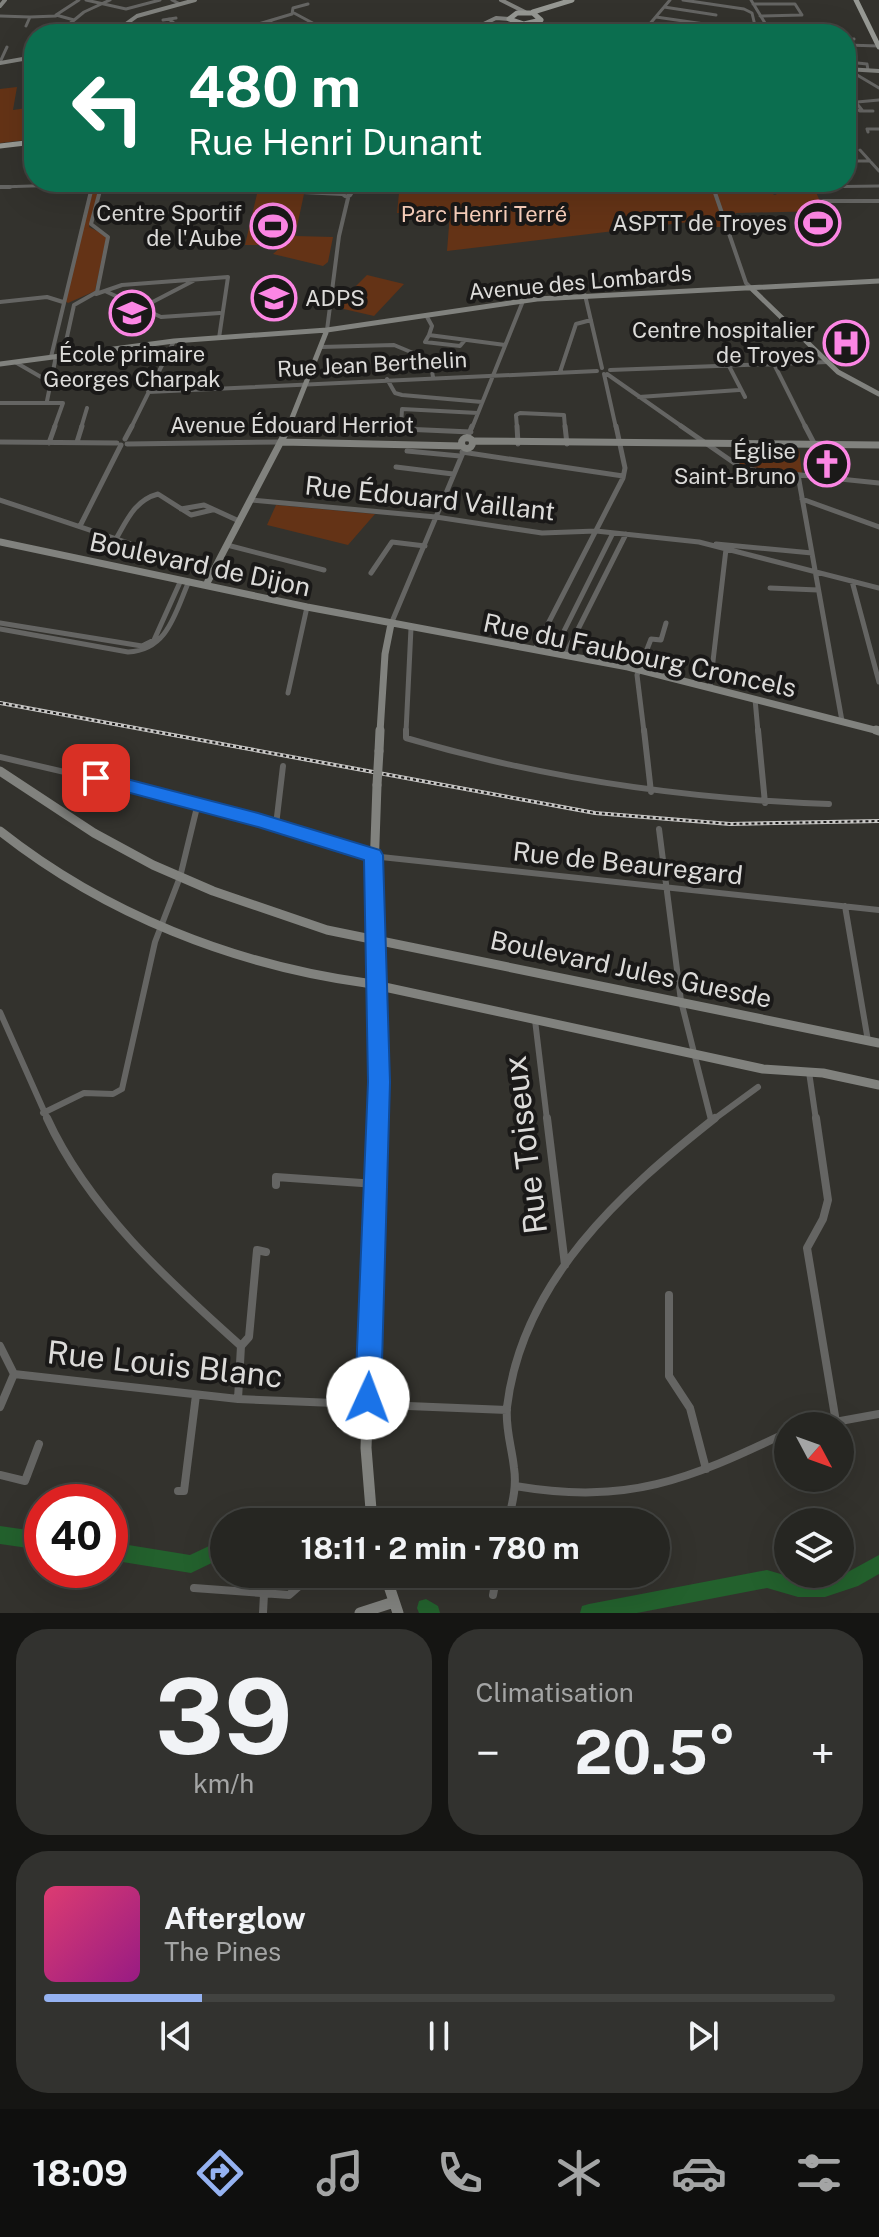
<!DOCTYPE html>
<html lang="fr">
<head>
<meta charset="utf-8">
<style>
  :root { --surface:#262622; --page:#32322f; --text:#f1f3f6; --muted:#a4a5a5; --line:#424340; --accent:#95b2f1 }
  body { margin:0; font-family:"Public Sans",sans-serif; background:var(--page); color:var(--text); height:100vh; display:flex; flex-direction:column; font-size:30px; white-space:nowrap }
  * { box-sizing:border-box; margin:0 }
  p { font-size:26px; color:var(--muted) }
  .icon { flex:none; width:44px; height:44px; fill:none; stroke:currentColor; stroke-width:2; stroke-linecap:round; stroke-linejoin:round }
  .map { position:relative; height:1613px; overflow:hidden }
  .details { display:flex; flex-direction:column; gap:16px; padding:16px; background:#151513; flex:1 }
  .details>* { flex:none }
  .guide { position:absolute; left:24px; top:24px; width:832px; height:168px; border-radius:32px; box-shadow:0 8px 32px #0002,0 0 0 2px var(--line); background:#0b6e4f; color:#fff; overflow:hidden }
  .needle { width:52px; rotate:131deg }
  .buttons { position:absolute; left:774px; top:1412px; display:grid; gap:16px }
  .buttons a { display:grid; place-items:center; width:80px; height:80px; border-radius:50%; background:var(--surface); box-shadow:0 8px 32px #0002,0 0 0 2px var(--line); font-size:40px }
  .speed { position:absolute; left:24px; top:1484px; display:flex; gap:16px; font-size:40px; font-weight:700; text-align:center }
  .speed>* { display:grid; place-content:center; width:104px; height:104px; border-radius:50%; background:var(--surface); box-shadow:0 8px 32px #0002,0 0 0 2px var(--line); line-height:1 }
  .speed .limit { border:12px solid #d22; background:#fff; color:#111 }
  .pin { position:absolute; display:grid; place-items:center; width:68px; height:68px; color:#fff; margin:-34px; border-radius:16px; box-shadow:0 4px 12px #0006 }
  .me { position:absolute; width:88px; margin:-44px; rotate:2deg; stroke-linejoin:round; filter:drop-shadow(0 0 6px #0008) }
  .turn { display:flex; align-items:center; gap:28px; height:168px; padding:0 32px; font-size:36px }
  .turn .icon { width:104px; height:104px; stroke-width:2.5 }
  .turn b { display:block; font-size:56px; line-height:68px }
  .big { font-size:60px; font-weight:700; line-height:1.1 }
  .details .widget { flex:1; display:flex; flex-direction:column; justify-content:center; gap:12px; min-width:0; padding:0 28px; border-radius:32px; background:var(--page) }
  .details .dial { align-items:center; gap:0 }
  .dial b { font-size:104px; line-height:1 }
  .song { display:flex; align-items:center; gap:24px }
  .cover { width:96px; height:96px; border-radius:12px; background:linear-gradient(135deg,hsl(340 70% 55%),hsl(310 70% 35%)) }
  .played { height:8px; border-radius:4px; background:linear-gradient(90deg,var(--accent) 20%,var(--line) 20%) }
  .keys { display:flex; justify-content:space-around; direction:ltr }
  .heat { display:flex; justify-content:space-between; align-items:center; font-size:44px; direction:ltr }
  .details .tiles { flex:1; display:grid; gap:16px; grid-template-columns:1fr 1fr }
  .widget:last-child { grid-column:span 2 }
  .trip { position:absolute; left:210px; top:1508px; width:460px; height:80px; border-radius:40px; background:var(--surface); box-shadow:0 8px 32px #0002,0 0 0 2px var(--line); font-weight:700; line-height:80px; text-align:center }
  .menu { display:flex; height:128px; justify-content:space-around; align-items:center; background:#0f0f0e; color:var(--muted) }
  .menu .icon { width:56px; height:56px }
  .menu .active { color:var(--accent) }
  .menu b { font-size:36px; color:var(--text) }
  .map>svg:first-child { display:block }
  .green { fill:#643316 }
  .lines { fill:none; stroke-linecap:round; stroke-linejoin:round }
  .river { fill:#23612d; fill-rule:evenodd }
  .street-far4 { stroke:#656563; stroke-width:3 }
  .street-far3 { stroke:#656563; stroke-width:4 }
  .street-far2 { stroke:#656563; stroke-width:5 }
  .street-far1 { stroke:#656563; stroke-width:6 }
  .street { stroke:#656563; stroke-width:8 }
  .secondary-far4 { stroke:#81827e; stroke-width:4 }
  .secondary-far3 { stroke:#81827e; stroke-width:5 }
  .secondary-far2 { stroke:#81827e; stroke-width:7 }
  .secondary-far1 { stroke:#81827e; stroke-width:9 }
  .secondary { stroke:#81827e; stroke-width:11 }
  .primary { stroke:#969893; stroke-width:5 }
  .rail-casing { stroke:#c7c6c4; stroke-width:4 }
  .rail { stroke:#1a1918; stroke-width:2; stroke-dasharray:3; stroke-linecap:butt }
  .secondary-bridge { stroke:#81827e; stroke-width:9 }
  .route { fill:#1a73e8; stroke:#114b97; stroke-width:2 }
  .labels { text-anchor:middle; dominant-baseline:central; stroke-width:8; stroke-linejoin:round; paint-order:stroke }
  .far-poi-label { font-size:22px; fill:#dcdbd9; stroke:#1a1918; text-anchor:end }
  .far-park-label { font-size:22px; fill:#f9d0bc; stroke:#1a1918 }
  .far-street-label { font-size:22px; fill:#dcdbd9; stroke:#1a1918 }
  .street-label { font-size:26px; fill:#dcdbd9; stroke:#1a1918 }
  .near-street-label { font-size:32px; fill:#dcdbd9; stroke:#1a1918 }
</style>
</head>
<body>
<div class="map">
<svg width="879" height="1613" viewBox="0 0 879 1613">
  <rect width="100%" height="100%" fill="#33322d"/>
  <path class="green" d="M 17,87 L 13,110 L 34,107 L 34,139 L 0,143 L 0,89 Z
    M 348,182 L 803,182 L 801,185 L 756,187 L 775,195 L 788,188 L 816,192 L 824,211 L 736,213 L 732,219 L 721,221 L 722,227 L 712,227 L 709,221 L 689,222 L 447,251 L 450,213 L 397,213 L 399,193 L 357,192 Z
    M 94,186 L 100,186 L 89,227 L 107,236 L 95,291 L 68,303 L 65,301 Z
    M 257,194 L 304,194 L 295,236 L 333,237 L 328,262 L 323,266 L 273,254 L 283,245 L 245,245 Z
    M 367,275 L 404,284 L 374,316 L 335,307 Z
    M 744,449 L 799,449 L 802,473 L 743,466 L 737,462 Z
    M 276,505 L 375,514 L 348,545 L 267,525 Z"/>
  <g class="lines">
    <path class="river" d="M 0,1526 L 42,1532 L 42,1550 L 0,1544 Z
      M 224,1539 L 224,1557 L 191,1573 L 110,1560 L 110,1542 L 190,1555 Z
      M 879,1555 L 879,1574 L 858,1586 L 825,1597 L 798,1597 L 767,1588 L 637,1613 L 580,1613 L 582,1606 L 589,1604 L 767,1570 L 798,1579 L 825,1579 L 846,1573 Z
      M 426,1599 L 438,1606 L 440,1613 L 419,1613 L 417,1608 L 419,1601 Z"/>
    <path class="street-far4" d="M 86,0 L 126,9 L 160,0
      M 172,0 L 180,4
      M 683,0 L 744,9 L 752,13 L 757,34
      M 751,0 L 771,33
      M 753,4 L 795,4 L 802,15 L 760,16
      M 664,7 L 716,15
      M 294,13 L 333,34
      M 0,16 L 30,17 L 26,26
      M 30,17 L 56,16
      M 656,17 L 718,26
      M 169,19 L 182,30
      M 74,20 L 56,15 L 79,0
      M 163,20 L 176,18
      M 270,22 L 291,34
      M 139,24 L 146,32 L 143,34
      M 648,26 L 702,34
      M 776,33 L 800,34
      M 57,34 L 84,12 L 110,0
      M 89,34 L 92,27 L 116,26
      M 177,34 L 193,25 L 212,34
      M 249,34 L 242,29 L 292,14 L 293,8 L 308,4
      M 330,34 L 345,30
      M 638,34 L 637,30 L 648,26 L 670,0
      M 846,40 L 854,39
      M 846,45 L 879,46
      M 0,62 L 7,47
      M 848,62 L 867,64 L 868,70
      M 847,69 L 879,88
      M 846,90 L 862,110 L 846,111
      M 857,102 L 879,100
      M 860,111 L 873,111
      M 868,132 L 867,129 L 879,129
      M 860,150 L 879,171
      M 846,161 L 870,161
      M 158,182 L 224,189
      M 711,182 L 713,189
      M 805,182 L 808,187 L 879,186
      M 110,183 L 114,182
      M 0,187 L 93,184
      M 92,189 L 93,184
      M 99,189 L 104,185"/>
    <path class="street-far3" d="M 0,187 L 10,187
      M 204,187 L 342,194
      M 713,187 L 746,283 L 751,288
      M 808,187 L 832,187
      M342.5 192a4.5 4.5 0 1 1 9 0a4.5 4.5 0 1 1-9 0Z
      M 823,201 L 879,201
      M 105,291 L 161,317 L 220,313
      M 96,294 L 122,285 L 228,277 L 219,338
      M 585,295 L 602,368
      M 0,302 L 47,297 L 63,302
      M 141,308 L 193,281
      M 426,315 L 432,326 L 429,335
      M 327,330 L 339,236 L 349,194
      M 465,340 L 460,346 L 425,342 L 429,335 L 505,345
      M 321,347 L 394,345 L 430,360 L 433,377
      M 63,355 L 74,305 L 97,292 L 108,237 L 91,224 L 101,187
      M 51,357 L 92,187
      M 15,362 L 41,377 L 51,376
      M 774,364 L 806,428
      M 729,366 L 745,397
      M 610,370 L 828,362
      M 560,372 L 576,324 L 591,320
      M 604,374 L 616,428
      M 607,374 L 684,428
      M 387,379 L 395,393 L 402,395 L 482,402
      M 148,392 L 597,371
      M 639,397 L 739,390
      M 47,401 L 56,356
      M 0,403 L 63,403 L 54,428
      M 81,428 L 87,408
      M 131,428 L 174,341
      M 401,428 L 402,409 L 478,413
      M 472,428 L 523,301
      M 517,428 L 516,415 L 520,413 L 564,415 L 565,428"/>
    <path class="street-far2" d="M 400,426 L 403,429 L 471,432
      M 517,426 L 518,444
      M 565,426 L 567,444
      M 681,426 L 743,469 L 879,483
      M 805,426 L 815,445
      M 125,439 L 132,426
      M 467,439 L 472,426
      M 0,442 L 117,443
      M 77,442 L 82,426
      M 49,443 L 55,426
      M 127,444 L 282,442
      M 407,451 L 460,456
      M 462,452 L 623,476
      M 396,467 L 453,474
      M 798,475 L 842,721
      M 802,499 L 879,527
      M 0,500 L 212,571
      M 252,500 L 436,517 L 542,533 L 596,531 L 699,542 L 879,588
      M 181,509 L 204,505 L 239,521
      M 80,526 L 121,445
      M 116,539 C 127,520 135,500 158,494 L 191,515 L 212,510
      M 716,544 L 812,553
      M 227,545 L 324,570
      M 371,573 L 392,542 L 425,546
      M 852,581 L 879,682
      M 770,588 L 818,590
      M 0,623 L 142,646 L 154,640 L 181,580
      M 391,624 L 465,448
      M 0,629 L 128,652 C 168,650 175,613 189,581
      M 535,649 L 623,478 L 625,468 L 616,426
      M 553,653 L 613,533
      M 565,655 L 626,534
      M 710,687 L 726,549
      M 288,693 L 307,607
      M 755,699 L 758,732
      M 406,732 L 411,628
      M 644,732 L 637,675 L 651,639 L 661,640 L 666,623"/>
    <path class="street-far1" d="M 406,730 L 406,738 C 545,779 684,799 829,804
      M 644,730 L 651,792
      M 758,730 L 765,803
      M 0,757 L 198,803 L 381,857 L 879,910
      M 276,825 L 283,766
      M 659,829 L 681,1001 L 711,1120
      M 845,906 L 868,1041
      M 0,1012 L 48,1120
      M 535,1020 L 547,1120
      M 809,1072 L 816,1120
      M 43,1113 L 84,1093 L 113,1094 L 122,1089 L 155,942 L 180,877 L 198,803
      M 713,1120 L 758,1087"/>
    <path class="street" d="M 47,1118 C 88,1208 168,1281 241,1346 L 238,1399
      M 547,1118 L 565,1265
      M 816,1118 L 828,1200 L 823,1219 L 807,1248 L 836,1422
      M 276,1185 L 276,1177 L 376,1184
      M 669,1295 L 669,1376 L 690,1408 L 706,1469
      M 0,1346 L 14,1374 L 238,1399 L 507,1410
      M 241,1346 L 249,1337 L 257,1250 L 266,1252
      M 0,1407 L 14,1374
      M 813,1426 L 879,1414
      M 0,1475 L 25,1481 L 39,1444
      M 515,1486 C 628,1505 688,1480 788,1432
      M 178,1491 L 184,1491 L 196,1395
      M 508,1522 C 512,1504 517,1487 514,1468 C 512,1448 505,1428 507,1407 C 522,1281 621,1192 715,1118
      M 194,1588 L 289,1595 L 313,1574
      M 493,1595 L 497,1574
      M 263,1613 L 264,1594"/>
    <path class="secondary-far4" d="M 501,0 L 525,12
      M 0,6 L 5,0
      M 530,24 L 552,34
      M 112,34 L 137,16 L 195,0
      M 463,34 L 496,18 L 509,19
      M 0,63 L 34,57
      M 846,69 L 879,71"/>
    <path class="secondary-far3" d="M 751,288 L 838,372 L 879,394
      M 0,364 L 174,341 L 327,330 L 537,299 L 879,281
      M 288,428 L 327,330"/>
    <path class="secondary-far2" d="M461.5 443a5.5 5.5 0 1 1 11 0a5.5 5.5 0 1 1-11 0Z
      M 474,441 L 879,445
      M 282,442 L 462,446
      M 0,542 L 307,607 L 628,667 L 879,731
      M 206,585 L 289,426
      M 380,732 L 385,654 L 391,624"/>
    <path class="secondary-far1" d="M 876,730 L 879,731
      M 379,751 L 380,730
      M 0,771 L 94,833 L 153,865 L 213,891 L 327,930 L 879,1043
      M 377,785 L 373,899 L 379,998 L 378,1120
      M 0,831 C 105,914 234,965 366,983 L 763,1069 L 823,1073 L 879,1085"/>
    <path class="secondary" d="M 372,1522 L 366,1448 L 378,1118
      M 385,1574 L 398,1613
      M 360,1613 L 394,1602"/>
    <path class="primary" d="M 856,0 L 879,47
      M 533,12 L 572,0
      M 517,13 L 533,13 L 541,20 L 524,24 L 509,19 Z
      M 481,34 L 517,25
      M 0,146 L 34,142"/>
    <g class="rail-casing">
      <path id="rail" d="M 0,703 L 595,813 L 730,824 L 879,821"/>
    </g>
    <use href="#rail" class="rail"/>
    <path class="secondary-bridge" d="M 377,785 L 379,751"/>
  </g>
  <path class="route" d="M 96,771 L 258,813 L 380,850 L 383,855 L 390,1082 L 381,1398 L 377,1407 L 368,1411 L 359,1407 L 355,1398 L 368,1082 L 364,860 L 258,827 L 89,782 L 89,773 Z"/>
  <defs>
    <g id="stadium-ring" transform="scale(2.3)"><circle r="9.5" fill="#1a1918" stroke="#fc86e4" stroke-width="1.5"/><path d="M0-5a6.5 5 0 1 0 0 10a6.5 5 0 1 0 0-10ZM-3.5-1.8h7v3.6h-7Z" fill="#fc86e4"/></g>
    <g id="university-ring" transform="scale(2.3)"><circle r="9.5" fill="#1a1918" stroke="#fc86e4" stroke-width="1.5"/><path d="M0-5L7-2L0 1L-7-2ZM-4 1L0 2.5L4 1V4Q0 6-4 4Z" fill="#fc86e4"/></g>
    <g id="school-ring" transform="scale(2.3)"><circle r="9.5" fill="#1a1918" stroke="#fc86e4" stroke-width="1.5"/><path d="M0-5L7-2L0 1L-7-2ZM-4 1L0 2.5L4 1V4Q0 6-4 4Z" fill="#fc86e4"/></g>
    <g id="hospital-ring" transform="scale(2.3)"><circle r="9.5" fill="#1a1918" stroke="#fc86e4" stroke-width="1.5"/><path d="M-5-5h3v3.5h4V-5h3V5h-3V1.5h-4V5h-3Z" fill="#fc86e4"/></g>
    <g id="church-ring" transform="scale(2.3)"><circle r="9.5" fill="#1a1918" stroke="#fc86e4" stroke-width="1.5"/><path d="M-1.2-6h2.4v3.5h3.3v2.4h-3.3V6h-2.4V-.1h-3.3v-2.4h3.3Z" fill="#fc86e4"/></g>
  </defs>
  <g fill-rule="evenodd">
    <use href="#stadium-ring" x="818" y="223"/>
    <use href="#stadium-ring" x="273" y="226"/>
    <use href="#university-ring" x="274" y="298"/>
    <use href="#school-ring" x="132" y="313"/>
    <use href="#hospital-ring" x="846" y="343"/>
    <use href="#church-ring" x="827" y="464"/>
  </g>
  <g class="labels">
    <g class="far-poi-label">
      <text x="242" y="213">Centre Sportif<tspan x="242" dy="25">de l'Aube</tspan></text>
      <text x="787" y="223">ASPTT de Troyes</text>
      <text x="305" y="298" text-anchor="start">ADPS</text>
      <text x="815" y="330">Centre hospitalier<tspan x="815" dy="25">de Troyes</tspan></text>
      <text x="132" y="354" text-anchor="middle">École primaire<tspan x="132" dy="25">Georges Charpak</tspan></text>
      <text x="796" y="451">Église<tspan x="796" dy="25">Saint-Bruno</tspan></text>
    </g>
    <g class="far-park-label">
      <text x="484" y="214">Parc Henri Terré</text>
    </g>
    <g class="far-street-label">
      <text transform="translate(580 282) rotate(-5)">Avenue des Lombards</text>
      <text transform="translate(372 364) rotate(-3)">Rue Jean Berthelin</text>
      <text x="292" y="425">Avenue Édouard Herriot</text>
    </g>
    <g class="street-label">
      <text transform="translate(430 498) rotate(6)">Rue Édouard Vaillant</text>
      <text transform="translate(200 564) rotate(12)">Boulevard de Dijon</text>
      <text transform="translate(640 655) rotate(12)">Rue du Faubourg Croncels</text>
      <text transform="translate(628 863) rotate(6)">Rue de Beauregard</text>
      <text transform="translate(631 969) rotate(12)">Boulevard Jules Guesde</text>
    </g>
    <g class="near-street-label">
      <text transform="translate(525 1145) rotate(-97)">Rue Toiseux</text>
      <text transform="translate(165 1364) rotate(6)">Rue Louis Blanc</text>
    </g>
  </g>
</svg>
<div class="buttons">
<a><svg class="needle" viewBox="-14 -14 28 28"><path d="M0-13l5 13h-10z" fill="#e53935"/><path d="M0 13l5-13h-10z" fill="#a4a5a5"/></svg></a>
<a><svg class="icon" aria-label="layers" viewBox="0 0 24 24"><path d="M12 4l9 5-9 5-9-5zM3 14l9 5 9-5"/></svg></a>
</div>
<div class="speed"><div class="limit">40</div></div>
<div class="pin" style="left:96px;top:778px;background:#d93025"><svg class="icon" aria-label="arrive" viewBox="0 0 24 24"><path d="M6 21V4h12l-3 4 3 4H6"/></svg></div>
<svg class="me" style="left:368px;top:1398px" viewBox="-20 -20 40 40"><circle r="19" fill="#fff"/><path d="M0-13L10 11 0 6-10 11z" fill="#1a73e8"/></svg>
<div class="trip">18:11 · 2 min · 780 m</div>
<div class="guide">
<div class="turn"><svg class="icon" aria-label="left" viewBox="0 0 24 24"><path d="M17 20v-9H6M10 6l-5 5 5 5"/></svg><div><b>480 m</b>Rue Henri Dunant</div></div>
</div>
</div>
<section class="details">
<div class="tiles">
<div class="widget dial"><b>39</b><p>km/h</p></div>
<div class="widget"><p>Climatisation</p>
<div class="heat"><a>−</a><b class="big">20.5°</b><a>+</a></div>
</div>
<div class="widget">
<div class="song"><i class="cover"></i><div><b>Afterglow</b><p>The Pines</p></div></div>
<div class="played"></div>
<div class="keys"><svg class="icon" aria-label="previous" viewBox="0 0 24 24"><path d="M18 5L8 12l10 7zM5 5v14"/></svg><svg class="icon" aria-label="pause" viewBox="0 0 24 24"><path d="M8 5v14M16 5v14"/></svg><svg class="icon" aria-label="next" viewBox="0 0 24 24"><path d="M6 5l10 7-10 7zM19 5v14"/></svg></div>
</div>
</div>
</section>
<nav class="menu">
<b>18:09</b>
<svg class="icon active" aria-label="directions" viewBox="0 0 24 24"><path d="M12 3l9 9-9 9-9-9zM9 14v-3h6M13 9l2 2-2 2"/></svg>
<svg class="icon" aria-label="music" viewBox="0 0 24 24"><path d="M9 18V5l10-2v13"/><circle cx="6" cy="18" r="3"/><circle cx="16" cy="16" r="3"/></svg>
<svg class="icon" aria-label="phone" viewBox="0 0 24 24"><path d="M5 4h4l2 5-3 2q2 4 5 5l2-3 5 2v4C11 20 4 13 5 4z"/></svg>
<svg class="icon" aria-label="climate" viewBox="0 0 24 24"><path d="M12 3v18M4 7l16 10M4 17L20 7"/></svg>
<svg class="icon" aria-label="car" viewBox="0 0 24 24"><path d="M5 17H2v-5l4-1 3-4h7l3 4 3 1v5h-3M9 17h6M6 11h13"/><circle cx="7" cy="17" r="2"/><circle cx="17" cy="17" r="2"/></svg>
<svg class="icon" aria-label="filters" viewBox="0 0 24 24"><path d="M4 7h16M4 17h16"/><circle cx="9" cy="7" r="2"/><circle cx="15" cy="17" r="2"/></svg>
</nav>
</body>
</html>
